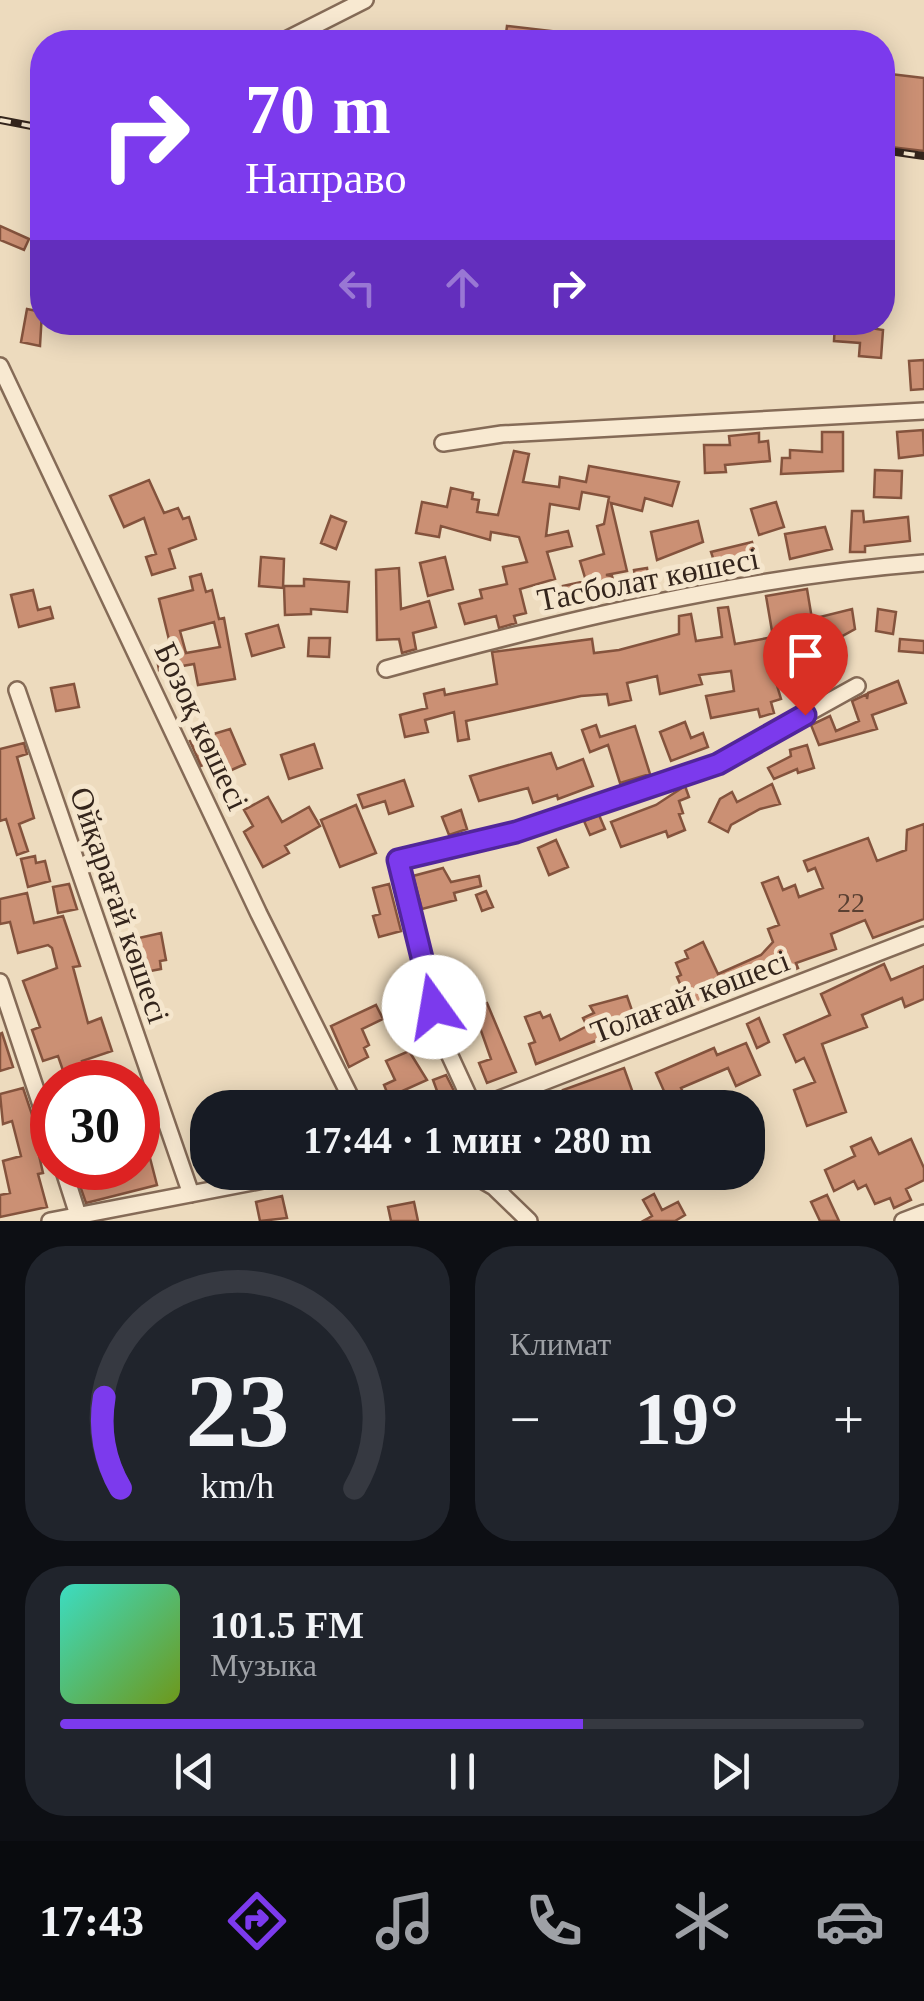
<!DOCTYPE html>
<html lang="ru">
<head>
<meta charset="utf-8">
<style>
  :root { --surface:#171b24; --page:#20242c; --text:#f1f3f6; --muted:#9ea1a6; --line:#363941; --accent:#7c3aed }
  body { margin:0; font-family:"Times New Roman",serif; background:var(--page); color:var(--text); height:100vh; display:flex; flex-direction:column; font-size:38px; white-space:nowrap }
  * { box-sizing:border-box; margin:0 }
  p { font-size:32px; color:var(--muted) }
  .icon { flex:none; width:55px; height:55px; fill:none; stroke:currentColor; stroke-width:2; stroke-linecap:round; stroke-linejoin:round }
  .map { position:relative; height:1221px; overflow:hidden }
  .panel { display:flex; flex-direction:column; gap:25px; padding:25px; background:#0d0f14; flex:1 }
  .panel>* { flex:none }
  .top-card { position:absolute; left:30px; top:30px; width:865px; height:305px; border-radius:40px; box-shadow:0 5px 25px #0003; background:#7c3aed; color:#fff; overflow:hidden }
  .speed { position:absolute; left:30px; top:1060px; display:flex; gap:20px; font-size:50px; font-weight:700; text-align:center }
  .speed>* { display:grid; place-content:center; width:130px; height:130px; border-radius:50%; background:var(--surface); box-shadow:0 5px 25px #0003; line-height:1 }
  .speed .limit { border:15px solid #d22; background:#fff; color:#111 }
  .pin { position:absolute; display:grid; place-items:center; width:85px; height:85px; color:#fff; margin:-102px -42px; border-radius:50% 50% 50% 0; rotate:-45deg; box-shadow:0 0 10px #0007 }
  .pin .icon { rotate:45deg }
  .me { position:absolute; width:110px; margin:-55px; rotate:347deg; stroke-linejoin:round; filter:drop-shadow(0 0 8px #0008) }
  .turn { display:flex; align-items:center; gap:35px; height:210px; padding:0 50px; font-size:45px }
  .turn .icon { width:130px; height:130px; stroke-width:2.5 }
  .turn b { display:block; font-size:70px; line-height:85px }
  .lanes { display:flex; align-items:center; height:95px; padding:0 50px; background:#0003; justify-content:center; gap:50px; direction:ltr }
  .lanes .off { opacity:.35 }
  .big { font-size:75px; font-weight:700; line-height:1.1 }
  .panel .card { flex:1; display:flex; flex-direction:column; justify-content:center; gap:15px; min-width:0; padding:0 35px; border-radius:40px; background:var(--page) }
  .panel .dial { align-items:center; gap:0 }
  .dial svg { height:260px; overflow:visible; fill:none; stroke:var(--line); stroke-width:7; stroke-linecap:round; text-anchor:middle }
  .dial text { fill:var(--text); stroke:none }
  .song { display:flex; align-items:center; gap:30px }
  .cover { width:120px; height:120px; border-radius:15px; background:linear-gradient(135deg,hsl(170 70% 55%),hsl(80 70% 35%)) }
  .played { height:10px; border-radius:5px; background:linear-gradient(90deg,var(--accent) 65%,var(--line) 65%) }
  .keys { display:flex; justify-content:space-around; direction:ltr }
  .heat { display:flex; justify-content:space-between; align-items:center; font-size:55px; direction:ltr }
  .panel .tiles { flex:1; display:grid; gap:25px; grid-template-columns:1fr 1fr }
  .card:last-child { grid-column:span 2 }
  .trip { position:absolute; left:190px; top:1090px; width:575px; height:100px; border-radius:40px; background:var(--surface); box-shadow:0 5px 25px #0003; font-weight:700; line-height:100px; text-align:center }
  .menu { display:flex; height:160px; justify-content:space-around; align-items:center; background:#090b0e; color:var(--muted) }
  .menu .icon { width:70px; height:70px }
  .menu .current { color:var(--accent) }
  .menu b { font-size:45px; color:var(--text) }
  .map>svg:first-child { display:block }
  .building { fill:#cb9074; stroke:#84533d; stroke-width:2.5; fill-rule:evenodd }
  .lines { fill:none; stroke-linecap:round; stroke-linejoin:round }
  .minor-casing { stroke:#856b57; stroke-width:20 }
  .minor { stroke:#f8e9d1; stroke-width:15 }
  .rail-casing { stroke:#34251c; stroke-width:8 }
  .rail { stroke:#f5e6cd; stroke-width:4; stroke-dasharray:11; stroke-linecap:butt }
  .route-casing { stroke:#51269a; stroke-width:25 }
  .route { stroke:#7c3aed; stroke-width:18 }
  .labels { text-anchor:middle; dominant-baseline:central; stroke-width:10; stroke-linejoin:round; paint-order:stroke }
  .number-label { font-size:28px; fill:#5a4032 }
  .street-label { font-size:32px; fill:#34251c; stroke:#f5e6cd }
</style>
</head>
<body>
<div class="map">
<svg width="924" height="1221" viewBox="0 0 924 1221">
  <rect width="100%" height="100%" fill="#eddbbe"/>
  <path class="building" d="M 507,26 L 586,35 L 585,42 L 505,42 Z
    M 882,73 L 924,78 L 924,151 L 882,146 Z
    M 0,226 L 29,239 L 24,250 L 0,240 Z
    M 27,309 L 42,312 L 40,346 L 21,342 Z
    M 835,322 L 883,330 L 881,358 L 859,356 L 860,343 L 834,341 Z
    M 924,360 L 924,389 L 911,390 L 909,361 Z
    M 923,430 L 924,455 L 899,458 L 897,432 Z
    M 822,432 L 843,432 L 843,471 L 781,474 L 782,458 L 790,458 L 790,450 L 822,452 Z
    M 759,433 L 759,442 L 768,441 L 770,461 L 725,465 L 726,472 L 705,473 L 704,445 L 730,445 L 729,436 Z
    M 514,451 L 529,454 L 523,482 L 559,487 L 560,477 L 586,482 L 589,466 L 679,482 L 672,506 L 645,498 L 642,511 L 611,503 L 627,571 L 606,575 L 612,576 L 614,583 L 585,592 L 587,602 L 568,606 L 563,586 L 586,581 L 580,561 L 604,554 L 597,526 L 604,524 L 609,497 L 582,492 L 579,509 L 550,504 L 546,536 L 568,531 L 572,546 L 547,552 L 555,579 L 520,589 L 526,613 L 514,616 L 516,623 L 499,628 L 496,616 L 465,624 L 459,604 L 482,598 L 480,590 L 507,584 L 503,567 L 527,562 L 519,537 L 491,532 L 490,540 L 441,526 L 439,537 L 416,533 L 422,502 L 447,507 L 451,488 L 473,493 L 472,499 L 479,500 L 477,512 L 498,515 Z
    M 875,470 L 902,471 L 901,498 L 874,497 Z
    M 149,480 L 164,513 L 178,508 L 183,519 L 189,517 L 196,539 L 169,549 L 175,568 L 152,575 L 146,557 L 156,554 L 144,518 L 124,527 L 110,496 Z
    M 776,502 L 784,527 L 759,535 L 751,509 Z
    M 852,511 L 863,511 L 864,522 L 908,517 L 910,541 L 865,546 L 865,552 L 850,552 Z
    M 331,516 L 346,522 L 336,549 L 321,543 Z
    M 698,521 L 703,542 L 657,560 L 651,532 Z
    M 825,527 L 832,549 L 790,559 L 785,534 Z
    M 752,542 L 758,564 L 719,576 L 711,552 Z
    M 261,557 L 284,559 L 283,588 L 259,586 Z
    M 445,557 L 453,589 L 428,596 L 420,563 Z
    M 399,568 L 401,609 L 429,601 L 436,627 L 413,633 L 416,649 L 402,653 L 399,639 L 377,640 L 376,570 Z
    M 647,568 L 650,592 L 638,595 L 634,570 Z
    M 201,574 L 206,592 L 212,590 L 219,619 L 224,618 L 235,679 L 198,685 L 194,664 L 159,670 L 157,659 L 173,656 L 159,599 L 193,590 L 190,577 ZM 214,622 L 220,647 L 186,653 L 180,631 Z
    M 304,579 L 349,582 L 347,612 L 311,609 L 311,614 L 285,615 L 284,586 L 304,586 Z
    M 807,589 L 812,619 L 852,609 L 855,629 L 839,638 L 844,663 L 814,669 L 811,653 L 776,659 L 778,671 L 773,672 L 781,699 L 771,702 L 774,713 L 760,717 L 758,709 L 711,718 L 706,696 L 734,691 L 731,671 L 699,675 L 702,684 L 660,694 L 657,676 L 627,683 L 631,700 L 609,705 L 607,694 L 581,696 L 466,721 L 469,739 L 458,741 L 454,712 L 425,720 L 428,732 L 405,737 L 400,715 L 427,708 L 424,694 L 444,689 L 445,695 L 497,684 L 492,652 L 592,639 L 594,653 L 619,650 L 679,634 L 679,616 L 691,614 L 696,641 L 722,637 L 718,608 L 728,607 L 735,644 L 773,637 L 766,596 Z
    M 33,590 L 38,610 L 50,607 L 53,618 L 19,627 L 11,595 Z
    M 878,609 L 896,612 L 893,634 L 876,631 Z
    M 278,625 L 284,647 L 252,656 L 246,634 Z
    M 309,638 L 330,638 L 329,657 L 308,656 Z
    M 900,639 L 924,641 L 924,653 L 899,651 Z
    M 898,681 L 906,703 L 872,715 L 877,729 L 819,745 L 811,725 L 830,716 L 836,731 L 859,721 L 852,701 L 867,694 L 867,699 L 868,693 Z
    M 74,684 L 79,707 L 56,711 L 51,688 Z
    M 685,722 L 691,738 L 703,733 L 708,747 L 671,761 L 660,732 Z
    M 596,725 L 600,737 L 635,726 L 650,774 L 620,783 L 608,745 L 590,752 L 582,730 Z
    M 230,729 L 245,764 L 227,772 L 221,758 L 201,766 L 190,741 Z
    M 24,743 L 27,754 L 17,757 L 34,818 L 19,824 L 28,851 L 17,855 L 6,819 L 0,821 L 0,749 Z
    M 314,744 L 322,768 L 289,779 L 281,755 Z
    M 807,745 L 814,768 L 798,773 L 797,769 L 774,779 L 768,768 L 791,756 L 790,750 Z
    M 551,753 L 557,769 L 583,759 L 593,786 L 558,799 L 557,795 L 533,803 L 528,788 L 479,801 L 470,776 Z
    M 404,780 L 413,806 L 389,814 L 385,801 L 363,808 L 358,795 Z
    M 772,784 L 780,804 L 760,809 L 731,825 L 728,832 L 709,822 L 720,799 L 732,792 L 737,802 Z
    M 685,786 L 689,797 L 679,801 L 683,813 L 679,814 L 685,830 L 668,837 L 666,831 L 621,847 L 611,822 L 656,805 Z
    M 268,797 L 282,822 L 309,807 L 320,826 L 285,846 L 289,853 L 263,867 L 244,832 L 253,826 L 244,810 Z
    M 356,805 L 376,853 L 340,867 L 321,820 Z
    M 461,810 L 467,829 L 449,835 L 442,817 Z
    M 599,815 L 605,829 L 590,835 L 584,821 Z
    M 924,824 L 924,919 L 873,938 L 865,920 L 831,934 L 836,949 L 796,963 L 798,968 L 784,974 L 781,967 L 731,994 L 690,1006 L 677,977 L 681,975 L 676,963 L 688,958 L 685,951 L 703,942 L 718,974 L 761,955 L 773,942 L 768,929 L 779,925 L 762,883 L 778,877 L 783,890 L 795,885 L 799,897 L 823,888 L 815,868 L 808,871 L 804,861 L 868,838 L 877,861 L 906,850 L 907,830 Z
    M 556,840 L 568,867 L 549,875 L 538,848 Z
    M 35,856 L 36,863 L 45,861 L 50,881 L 28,887 L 21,859 Z
    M 443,868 L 451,882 L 479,876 L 481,886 L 454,893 L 456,900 L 422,909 L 413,876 Z
    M 69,884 L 77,909 L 58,913 L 53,887 Z
    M 389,884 L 401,931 L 379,937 L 373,916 L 380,914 L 373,888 Z
    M 486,891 L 493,907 L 482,911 L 476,895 Z
    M 27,893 L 34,923 L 63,916 L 80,966 L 73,967 L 88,1023 L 101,1018 L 112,1051 L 82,1061 L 89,1082 L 67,1082 L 58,1056 L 43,1061 L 32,1030 L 40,1027 L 23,981 L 57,968 L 52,948 L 48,945 L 18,953 L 10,922 L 0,924 L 0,899 Z
    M 161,933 L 166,960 L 160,961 L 161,969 L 145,972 L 139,938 Z
    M 884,964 L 891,980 L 924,966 L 924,999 L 905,1007 L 902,998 L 862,1015 L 867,1027 L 822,1044 L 846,1112 L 807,1126 L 794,1090 L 815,1082 L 804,1058 L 796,1062 L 784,1035 L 830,1015 L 821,994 Z
    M 627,996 L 637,1025 L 536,1064 L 529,1044 L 535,1042 L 525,1017 L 540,1012 L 543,1018 L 550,1015 L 560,1040 L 587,1026 L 583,1018 L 594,1013 L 590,1006 Z
    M 487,1003 L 516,1072 L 487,1083 L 479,1063 L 491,1059 L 473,1008 Z
    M 376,1005 L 383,1019 L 362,1029 L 369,1045 L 364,1048 L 368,1057 L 349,1067 L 331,1026 Z
    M 759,1018 L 769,1042 L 757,1048 L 747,1024 Z
    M 2,1033 L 13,1067 L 0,1071 L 0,1034 Z
    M 746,1043 L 760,1075 L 736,1086 L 728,1068 L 681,1088 L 690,1108 L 655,1108 L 650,1097 L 664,1091 L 656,1073 L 714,1048 L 717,1055 Z
    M 409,1051 L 427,1080 L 389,1097 L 384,1085 L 395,1080 L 386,1061 Z
    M 624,1068 L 633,1093 L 594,1108 L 570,1108 L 563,1090 Z
    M 446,1075 L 455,1093 L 440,1099 L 433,1080 Z
    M 23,1088 L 41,1141 L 36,1142 L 43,1173 L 38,1174 L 47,1207 L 0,1217 L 0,1195 L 10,1193 L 3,1161 L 21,1156 L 12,1121 L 3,1124 L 0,1094 Z
    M 142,1127 L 157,1185 L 86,1203 L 79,1183 L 138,1168 L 138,1128 Z
    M 871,1138 L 879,1154 L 911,1139 L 924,1168 L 924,1180 L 906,1189 L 911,1200 L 894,1208 L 890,1198 L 875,1204 L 866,1185 L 858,1189 L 854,1181 L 834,1191 L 825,1170 L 855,1156 L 851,1147 Z
    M 545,1172 L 573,1172 L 557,1186 Z
    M 654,1194 L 662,1210 L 678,1202 L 685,1215 L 675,1221 L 643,1221 L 652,1216 L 643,1200 Z
    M 827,1195 L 839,1221 L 820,1221 L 811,1202 Z
    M 282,1196 L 287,1218 L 260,1221 L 256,1202 Z
    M 414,1202 L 418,1221 L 391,1221 L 388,1207 Z"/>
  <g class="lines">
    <g class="minor-casing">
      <path id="minor" d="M 282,42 L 365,0
        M 0,366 L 259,914 L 356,1108
        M 443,443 L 502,434 L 924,411
        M 386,669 C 561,621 743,577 924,563
        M 17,690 L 191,1194
        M 0,982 L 52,1138
        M 474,1108 L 439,1032 L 398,861 L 516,832 L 718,763 L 857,686
        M 476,1108 L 924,935
        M 63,1168 L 78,1215
        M 468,1172 L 494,1187 L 529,1221
        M 50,1221 L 305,1172
        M 903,1221 L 924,1213"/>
    </g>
    <use href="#minor" class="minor"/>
    <g class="rail-casing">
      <path id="rail" d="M 0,120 L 42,128
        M 882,150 L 924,156"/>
    </g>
    <use href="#rail" class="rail"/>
  </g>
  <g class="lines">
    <g class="route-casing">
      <path id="route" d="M 434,1007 L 398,860 L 516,832 L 718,764 L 805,715"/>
    </g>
    <use href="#route" class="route"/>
  </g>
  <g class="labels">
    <g class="number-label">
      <text x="851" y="902">22</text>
    </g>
    <g class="street-label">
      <text transform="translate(648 579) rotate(-11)">Тасболат көшесі</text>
      <text transform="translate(202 726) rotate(65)">Бозоқ көшесі</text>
      <text transform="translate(120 905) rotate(71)">Ойқарағай көшесі</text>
      <text transform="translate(690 996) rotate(-21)">Толағай көшесі</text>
    </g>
  </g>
</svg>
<div class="speed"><div class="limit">30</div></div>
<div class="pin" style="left:805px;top:715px;background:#d93025"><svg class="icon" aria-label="arrive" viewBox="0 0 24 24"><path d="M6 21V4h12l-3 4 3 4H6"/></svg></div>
<svg class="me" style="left:434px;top:1007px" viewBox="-20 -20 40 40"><circle r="19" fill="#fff"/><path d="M0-13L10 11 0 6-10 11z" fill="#7c3aed"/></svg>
<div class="trip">17:44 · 1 мин · 280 m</div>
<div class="top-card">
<div class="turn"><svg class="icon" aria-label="right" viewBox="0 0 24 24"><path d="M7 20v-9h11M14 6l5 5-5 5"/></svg><div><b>70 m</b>Направо</div></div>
<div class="lanes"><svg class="icon off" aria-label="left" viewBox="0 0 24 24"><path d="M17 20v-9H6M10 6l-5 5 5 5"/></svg><svg class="icon off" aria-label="ahead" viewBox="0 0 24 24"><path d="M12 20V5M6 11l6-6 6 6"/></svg><svg class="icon" aria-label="right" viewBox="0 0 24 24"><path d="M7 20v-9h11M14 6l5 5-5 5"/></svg></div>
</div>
</div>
<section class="panel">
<div class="tiles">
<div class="card dial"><svg viewBox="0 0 100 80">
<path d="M14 69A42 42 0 1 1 86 69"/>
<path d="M14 69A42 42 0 0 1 9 41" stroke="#7c3aed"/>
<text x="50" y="56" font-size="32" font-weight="700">23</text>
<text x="50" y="72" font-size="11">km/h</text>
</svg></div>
<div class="card"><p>Климат</p>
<div class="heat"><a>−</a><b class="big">19°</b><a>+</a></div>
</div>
<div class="card">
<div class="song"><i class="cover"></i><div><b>101.5 FM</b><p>Музыка</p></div></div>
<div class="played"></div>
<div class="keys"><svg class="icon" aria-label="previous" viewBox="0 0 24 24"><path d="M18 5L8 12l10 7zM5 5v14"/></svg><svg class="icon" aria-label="pause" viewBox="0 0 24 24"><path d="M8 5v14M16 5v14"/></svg><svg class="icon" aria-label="next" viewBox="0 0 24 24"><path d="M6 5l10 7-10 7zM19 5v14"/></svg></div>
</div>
</div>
</section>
<nav class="menu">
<b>17:43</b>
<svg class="icon current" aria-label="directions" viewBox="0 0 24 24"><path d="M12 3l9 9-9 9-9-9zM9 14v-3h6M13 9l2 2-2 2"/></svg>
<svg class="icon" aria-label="music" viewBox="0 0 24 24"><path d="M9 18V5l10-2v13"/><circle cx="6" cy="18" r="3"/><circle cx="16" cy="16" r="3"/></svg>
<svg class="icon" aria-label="phone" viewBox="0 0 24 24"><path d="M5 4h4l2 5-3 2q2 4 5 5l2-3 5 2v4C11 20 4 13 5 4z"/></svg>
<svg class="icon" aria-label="climate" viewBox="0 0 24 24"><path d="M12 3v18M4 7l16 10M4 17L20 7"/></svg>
<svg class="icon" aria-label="car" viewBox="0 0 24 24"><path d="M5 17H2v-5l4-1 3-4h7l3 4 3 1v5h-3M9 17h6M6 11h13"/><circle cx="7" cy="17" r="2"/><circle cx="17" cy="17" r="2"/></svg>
</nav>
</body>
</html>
